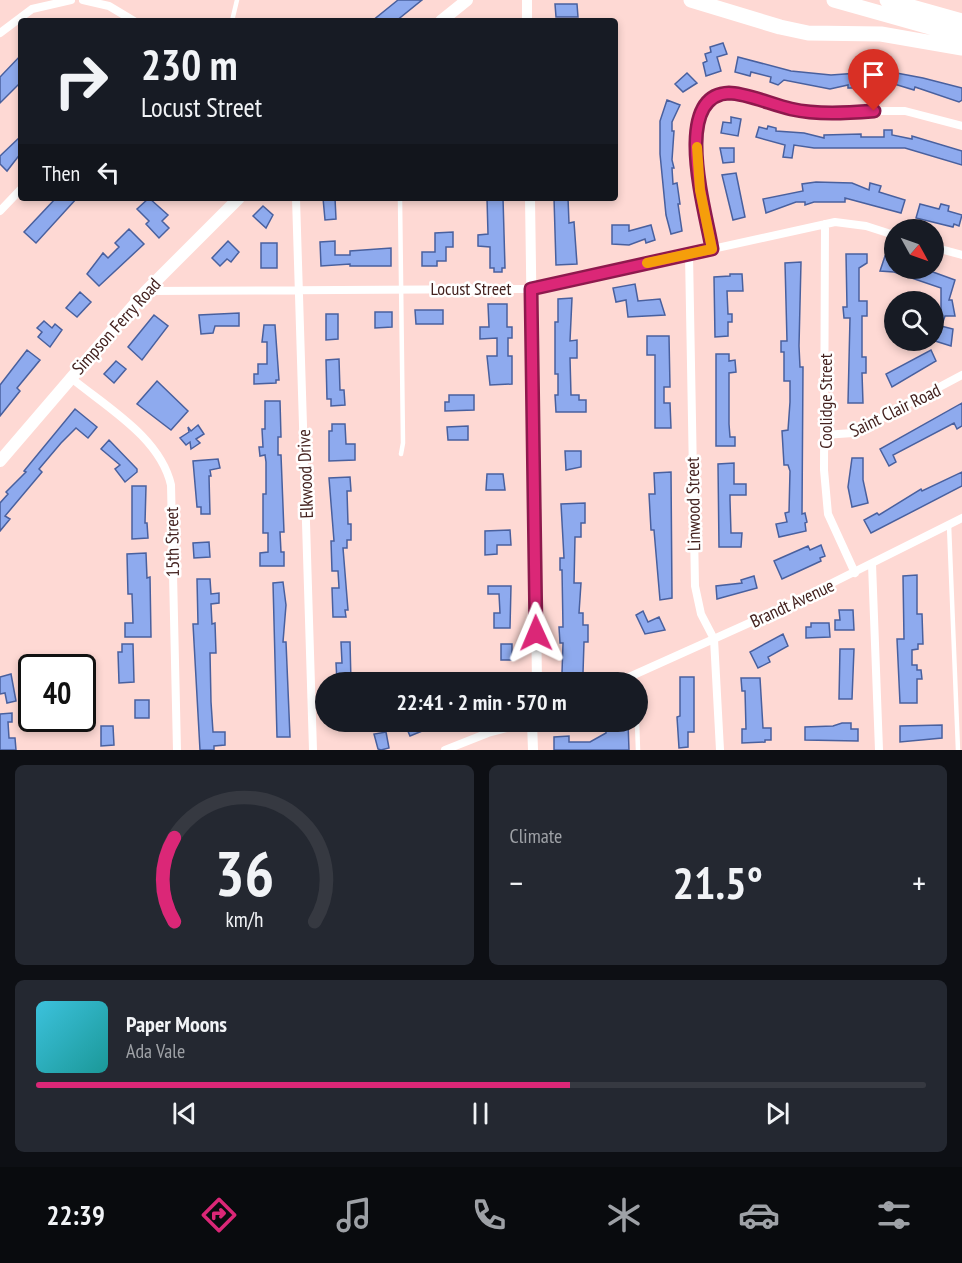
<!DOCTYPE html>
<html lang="en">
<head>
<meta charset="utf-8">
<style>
  :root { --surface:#171b24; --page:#242831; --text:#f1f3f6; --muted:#9ea1a6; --line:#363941; --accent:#db2777 }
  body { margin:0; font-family:"PT Sans Narrow",sans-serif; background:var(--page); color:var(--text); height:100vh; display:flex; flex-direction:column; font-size:22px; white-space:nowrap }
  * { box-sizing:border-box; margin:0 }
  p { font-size:20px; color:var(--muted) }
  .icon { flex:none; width:33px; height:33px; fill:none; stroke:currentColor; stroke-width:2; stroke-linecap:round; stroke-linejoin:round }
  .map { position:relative; height:750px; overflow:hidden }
  .panel { display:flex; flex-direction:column; gap:15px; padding:15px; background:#0d0f14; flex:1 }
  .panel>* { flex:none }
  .banner { position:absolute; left:18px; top:18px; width:600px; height:183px; border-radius:6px; box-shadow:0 3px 9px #0003; background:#171b24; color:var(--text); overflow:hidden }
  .needle { width:39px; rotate:130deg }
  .controls { position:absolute; left:884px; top:219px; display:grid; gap:12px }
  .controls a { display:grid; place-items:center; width:60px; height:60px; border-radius:50%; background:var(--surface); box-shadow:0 3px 9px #0003; font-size:30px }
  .speed { position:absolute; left:18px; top:654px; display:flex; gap:12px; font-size:30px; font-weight:700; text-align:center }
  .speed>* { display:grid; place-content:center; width:78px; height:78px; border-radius:50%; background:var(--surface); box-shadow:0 3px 9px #0003; line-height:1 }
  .speed .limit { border:3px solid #111; border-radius:9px; background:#fff; color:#111 }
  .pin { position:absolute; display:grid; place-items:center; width:51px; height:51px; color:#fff; margin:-62px -26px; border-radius:50% 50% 50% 0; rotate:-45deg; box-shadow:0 0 6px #0007 }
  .pin .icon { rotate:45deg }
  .me { position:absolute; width:66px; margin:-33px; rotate:359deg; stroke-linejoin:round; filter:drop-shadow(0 0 4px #0008) }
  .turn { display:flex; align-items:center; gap:21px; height:126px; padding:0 24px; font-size:27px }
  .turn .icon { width:78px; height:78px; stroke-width:2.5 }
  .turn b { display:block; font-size:42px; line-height:51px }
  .then { display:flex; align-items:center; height:57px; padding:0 24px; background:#0003; gap:12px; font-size:22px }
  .big { font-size:45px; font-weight:700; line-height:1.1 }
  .panel .tile { flex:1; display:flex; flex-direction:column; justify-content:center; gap:9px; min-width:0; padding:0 21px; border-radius:9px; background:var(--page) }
  .panel .dial { align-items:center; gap:0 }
  .dial svg { height:156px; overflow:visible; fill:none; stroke:var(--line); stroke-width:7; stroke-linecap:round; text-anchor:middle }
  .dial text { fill:var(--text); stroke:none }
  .song { display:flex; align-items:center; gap:18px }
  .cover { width:72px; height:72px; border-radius:9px; background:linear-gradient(135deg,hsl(190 70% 55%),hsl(180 70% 35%)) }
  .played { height:6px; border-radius:3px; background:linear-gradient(90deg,var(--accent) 60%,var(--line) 60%) }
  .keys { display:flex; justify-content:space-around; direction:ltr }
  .heat { display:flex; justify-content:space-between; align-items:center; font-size:33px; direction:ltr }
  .panel .tiles { flex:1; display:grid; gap:15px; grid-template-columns:1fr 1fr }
  .tile:last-child { grid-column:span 2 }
  .trip { position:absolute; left:315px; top:672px; width:333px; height:60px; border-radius:30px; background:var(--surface); box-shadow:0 3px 9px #0003; font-weight:700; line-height:60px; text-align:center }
  .dock { display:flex; height:96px; justify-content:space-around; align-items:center; background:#090b0e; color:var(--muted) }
  .dock .icon { width:42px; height:42px }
  .dock .active { color:var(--accent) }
  .dock b { font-size:27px; color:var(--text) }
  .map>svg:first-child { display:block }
  .building { fill:#8eaaee; stroke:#49609e; stroke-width:1.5 }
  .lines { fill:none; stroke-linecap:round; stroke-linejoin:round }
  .service { stroke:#fff; stroke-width:4.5 }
  .minor { stroke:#fff; stroke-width:8 }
  .tertiary { stroke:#fff; stroke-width:10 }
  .secondary { stroke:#fff; stroke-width:12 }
  .motorway { stroke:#fff; stroke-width:15 }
  .route-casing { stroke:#8e194d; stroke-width:15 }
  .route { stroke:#db2777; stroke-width:10 }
  .slow { stroke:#f59e0b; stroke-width:10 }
  .labels { text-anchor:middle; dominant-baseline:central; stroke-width:5; stroke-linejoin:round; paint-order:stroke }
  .street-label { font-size:18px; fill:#44221f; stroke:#fff }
</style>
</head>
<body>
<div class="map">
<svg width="962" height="750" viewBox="0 0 962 750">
  <rect width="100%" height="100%" fill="#fed9d4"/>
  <path class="building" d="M 398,0 L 422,0 L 396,21 L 372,21 Z
    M 555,4 L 577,4 L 578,17 L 556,17 Z
    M 723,43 L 727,54 L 717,57 L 721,71 L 706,76 L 703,63 L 707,61 L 705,54 L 711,52 L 710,47 Z
    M 21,55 L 21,82 L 0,103 L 0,77 Z
    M 738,57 L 791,71 L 831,75 L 886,71 L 923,78 L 962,88 L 962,100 L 959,102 L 915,87 L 914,90 L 891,83 L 867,88 L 848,88 L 848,85 L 830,89 L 784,80 L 778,85 L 770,82 L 771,77 L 751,72 L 750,76 L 735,72 Z
    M 687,73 L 697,83 L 683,92 L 675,84 Z
    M 667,100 L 680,105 L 672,122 L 672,131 L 674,131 L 672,160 L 674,168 L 672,168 L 673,184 L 677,183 L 680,204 L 678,204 L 682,231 L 671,234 L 666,215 L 660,154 L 660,121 Z
    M 731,117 L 741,119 L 738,136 L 721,133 L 723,122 L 731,123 Z
    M 768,126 L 776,128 L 776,131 L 804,133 L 824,138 L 824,135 L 861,134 L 861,137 L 884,137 L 884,130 L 892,130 L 892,135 L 912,139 L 912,136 L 962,151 L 962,165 L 905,148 L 814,148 L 794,145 L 792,158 L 783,157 L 785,145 L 756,137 L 759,127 L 767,129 Z
    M 21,136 L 21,153 L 7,171 L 0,164 L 0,156 Z
    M 720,148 L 734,148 L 734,162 L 723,163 Z
    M 736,173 L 745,217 L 733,220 L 722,175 Z
    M 816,182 L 852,183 L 869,190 L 870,183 L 881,186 L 879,192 L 905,200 L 901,213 L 845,198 L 845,202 L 814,202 L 805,205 L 805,202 L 796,202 L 766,213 L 763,199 L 803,191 L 802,184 Z
    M 56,198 L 77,198 L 36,243 L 24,232 Z
    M 149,198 L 168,215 L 162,221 L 169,228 L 159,238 L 146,224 L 149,221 L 137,209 Z
    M 323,198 L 335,198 L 336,219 L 325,220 Z
    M 487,198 L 503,198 L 505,268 L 502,268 L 502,272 L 494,272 L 494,268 L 490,268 L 490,247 L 478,246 L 478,235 L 488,234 Z
    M 554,198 L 568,198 L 569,223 L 574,222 L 577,264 L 556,265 Z
    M 920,204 L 939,209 L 941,204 L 949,206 L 948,211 L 962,215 L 959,226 L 954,224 L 953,227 L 916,218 Z
    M 263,206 L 273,215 L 266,228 L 253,216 Z
    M 612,225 L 629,225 L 629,231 L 651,225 L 655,240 L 646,243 L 645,239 L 629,245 L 612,244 Z
    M 129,229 L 144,244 L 99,286 L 87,274 L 103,253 L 108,258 L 119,247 L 115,243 Z
    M 453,232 L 453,247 L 446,247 L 446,261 L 437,261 L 437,266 L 422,266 L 422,252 L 435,252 L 435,233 Z
    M 228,241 L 239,252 L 231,262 L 227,259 L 220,266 L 212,258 Z
    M 335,241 L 335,255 L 350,255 L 350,251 L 391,248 L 391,266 L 350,266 L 350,264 L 321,266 L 320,242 Z
    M 261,243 L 277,243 L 277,268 L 261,268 Z
    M 846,254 L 867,254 L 867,263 L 859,268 L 859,301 L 867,301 L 867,316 L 862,316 L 862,357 L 866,357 L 866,373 L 862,373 L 863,403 L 848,403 L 850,318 L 844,318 L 843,307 L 847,307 Z
    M 885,256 L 894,259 L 894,268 L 922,268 L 955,280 L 949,300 L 952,300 L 955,316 L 945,316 L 943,322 L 941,321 L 941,288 L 894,272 L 880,271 Z
    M 801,262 L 799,346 L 800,367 L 803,367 L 802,514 L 805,513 L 807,522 L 805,523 L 806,531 L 779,537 L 776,524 L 787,522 L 785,513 L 789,512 L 790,471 L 788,465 L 784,465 L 782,431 L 788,430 L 790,402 L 790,381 L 784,381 L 784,352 L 781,352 L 781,341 L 787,341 L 785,263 Z
    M 730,274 L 742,274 L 743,291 L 727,291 L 728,314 L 732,314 L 732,322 L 728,322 L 728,336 L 715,337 L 714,277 L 730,276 Z
    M 635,284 L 638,301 L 660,299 L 665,315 L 628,317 L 626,300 L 616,302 L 613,288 Z
    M 80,292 L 91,302 L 77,317 L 66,308 Z
    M 572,298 L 570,341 L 577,340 L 577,358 L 570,358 L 571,395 L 579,395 L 579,400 L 586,400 L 586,412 L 556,412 L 555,395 L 558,395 L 558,374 L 555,374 L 555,322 L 558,322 L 558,299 Z
    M 488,304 L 507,304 L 507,327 L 512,327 L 512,338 L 508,338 L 508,356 L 512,356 L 512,384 L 490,385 L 487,356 L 497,356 L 497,338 L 480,339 L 480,327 L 489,327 Z
    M 415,310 L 443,310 L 443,324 L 416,324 Z
    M 375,312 L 392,312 L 392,327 L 375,328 Z
    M 239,313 L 239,326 L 215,326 L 213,333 L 201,334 L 199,315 Z
    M 326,314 L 338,314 L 338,339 L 326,340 Z
    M 154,315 L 168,326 L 142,360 L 128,347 Z
    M 44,321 L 52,328 L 55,324 L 62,330 L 50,347 L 38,337 L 42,332 L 37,328 Z
    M 264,325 L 275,325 L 279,380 L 276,380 L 276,383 L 254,384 L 254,374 L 258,374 L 258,364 L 267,364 L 267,342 L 262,342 Z
    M 941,326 L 953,329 L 951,346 L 935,341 Z
    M 647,336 L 669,336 L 670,387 L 664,387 L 664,403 L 670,403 L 671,428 L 655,428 L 655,355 L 647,355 Z
    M 27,350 L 40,360 L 17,388 L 20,391 L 0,416 L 0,385 Z
    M 931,350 L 936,361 L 892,387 L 886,374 Z
    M 716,354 L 729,354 L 729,361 L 735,360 L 736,372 L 729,373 L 729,424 L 730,437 L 735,437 L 735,446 L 716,446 Z
    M 339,359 L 340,390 L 344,390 L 345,405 L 331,406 L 331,399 L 327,399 L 326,360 Z
    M 116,361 L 126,369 L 114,383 L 104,374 Z
    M 157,381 L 188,411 L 171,430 L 137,404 Z
    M 449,395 L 474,395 L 474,410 L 445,411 L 445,402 L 449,402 Z
    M 265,401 L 280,401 L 281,437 L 278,437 L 278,455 L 281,455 L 284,532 L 280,532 L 281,552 L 284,552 L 284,566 L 260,566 L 260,553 L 268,552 L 268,533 L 263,533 L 263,494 L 266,494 L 266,462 L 265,455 L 260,456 L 259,447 L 263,447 L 262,429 L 265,429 Z
    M 962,403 L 962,426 L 957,429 L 954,423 L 893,455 L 896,462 L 889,466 L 880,449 Z
    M 75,409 L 97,427 L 88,438 L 76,428 L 61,443 L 39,469 L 42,472 L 5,516 L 10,519 L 0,531 L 0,503 L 8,494 L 6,492 L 26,472 L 24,471 Z
    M 332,424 L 345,424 L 346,444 L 355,444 L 355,460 L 329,461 L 329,431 L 332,431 Z
    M 198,425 L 204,434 L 196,439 L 200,443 L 191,449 L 190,442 L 186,445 L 180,438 L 189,432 L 188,427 L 191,431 Z
    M 468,426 L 468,440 L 448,440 L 447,427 Z
    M 109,440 L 137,469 L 137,472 L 125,482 L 115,469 L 120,465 L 101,449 Z
    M 565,451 L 581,451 L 581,467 L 566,470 Z
    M 852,458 L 863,458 L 863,480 L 868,503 L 852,507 L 848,487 Z
    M 218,459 L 220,468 L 210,470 L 211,476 L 209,476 L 210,514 L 201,514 L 201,507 L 197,507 L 193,461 Z
    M 734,463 L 734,484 L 746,484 L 746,495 L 730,495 L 730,500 L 731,533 L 742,533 L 741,547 L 719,547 L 718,464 Z
    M 671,472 L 672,598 L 660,600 L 654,530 L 651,530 L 649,494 L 655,494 L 654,473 Z
    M 962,472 L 962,486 L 871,533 L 864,520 L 877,513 L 879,515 L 921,489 L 922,491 Z
    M 487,474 L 503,474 L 505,490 L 486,490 Z
    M 350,477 L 351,491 L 347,491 L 348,524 L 351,524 L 351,540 L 347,540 L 347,548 L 343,548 L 348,610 L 345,610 L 346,617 L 333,617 L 332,588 L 339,588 L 338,571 L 332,571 L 331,541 L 334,541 L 329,478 Z
    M 132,486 L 146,486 L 145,523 L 147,523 L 148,538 L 132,539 Z
    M 585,503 L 585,523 L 581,523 L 581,537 L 575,537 L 574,583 L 581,583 L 579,613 L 583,613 L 583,625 L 588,625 L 588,642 L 584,642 L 583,673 L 562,673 L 563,643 L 560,643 L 559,627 L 563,627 L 562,570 L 560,570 L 560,558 L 564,558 L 561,504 Z
    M 510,530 L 511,545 L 497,545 L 497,554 L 485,555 L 485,531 Z
    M 209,542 L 210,557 L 194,558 L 193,543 Z
    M 821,545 L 825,556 L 820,558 L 821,561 L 782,579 L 774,561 L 808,546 L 810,550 Z
    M 146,553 L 147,578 L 150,577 L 151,637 L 125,637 L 125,623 L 133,623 L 132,594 L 128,594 L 127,554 Z
    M 917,575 L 917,614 L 922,614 L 923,644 L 918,644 L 918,649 L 912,650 L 912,665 L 917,665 L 917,670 L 921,670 L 922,679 L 917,679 L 917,703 L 900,703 L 897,639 L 904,639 L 903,576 Z
    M 754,576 L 757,588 L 717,599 L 716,586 L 742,583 L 741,580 Z
    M 197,579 L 210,579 L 211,594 L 219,593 L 219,603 L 211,604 L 212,624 L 215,623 L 216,653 L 210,653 L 211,702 L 213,732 L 225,732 L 225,745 L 214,746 L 214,750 L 200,750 L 193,624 L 198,624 Z
    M 283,582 L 286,605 L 283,642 L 286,642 L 290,737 L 277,737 L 273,583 Z
    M 488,586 L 511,586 L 510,628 L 494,628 L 494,613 L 500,613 L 499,594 L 488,594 Z
    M 839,610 L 853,610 L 854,630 L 835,630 L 835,620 L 840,620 Z
    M 643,611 L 648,622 L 659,617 L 665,630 L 645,634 L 636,615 Z
    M 811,623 L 829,623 L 830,637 L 806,638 L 806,627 L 811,627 Z
    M 783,634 L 788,646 L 768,657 L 770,662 L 758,668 L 750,652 Z
    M 341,642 L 350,642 L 351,682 L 337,682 L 336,663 L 342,663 Z
    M 122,644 L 133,644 L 134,682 L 119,683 L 118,652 L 122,652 Z
    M 501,644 L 512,644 L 512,660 L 501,660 Z
    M 840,649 L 854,649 L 852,699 L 839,699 Z
    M 11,674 L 16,701 L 7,703 L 5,693 L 0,694 L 0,677 Z
    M 680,677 L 694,677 L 694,732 L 688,732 L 688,747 L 679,748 L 677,717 L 680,716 Z
    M 741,678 L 760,678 L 763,728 L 771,728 L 771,740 L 765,740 L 765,742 L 742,743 L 742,729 L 746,729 L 745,691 L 742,691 Z
    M 135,700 L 149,700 L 149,718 L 135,718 Z
    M 12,713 L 12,722 L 8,722 L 9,738 L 15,738 L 16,750 L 0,750 L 0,714 Z
    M 404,722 L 444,722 L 410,736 Z
    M 606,722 L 628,722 L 629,750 L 554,750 L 554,737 L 569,736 L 569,742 L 590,742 L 606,733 Z
    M 842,723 L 851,723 L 851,729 L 858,729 L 858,741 L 805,740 L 805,727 L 833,726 Z
    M 942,725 L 942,738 L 900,742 L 900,726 Z
    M 101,726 L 113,726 L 114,745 L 101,746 Z
    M 386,732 L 389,748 L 381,750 L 378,749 L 374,734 Z"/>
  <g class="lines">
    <path class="service" d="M 232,21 L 237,0
      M 400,198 L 403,443 L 401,454
      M 949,525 L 958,750
      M 637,722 L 638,750"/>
    <path class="minor" d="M 83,0 L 109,6 L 134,21
      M 0,33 L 32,9 L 71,0
      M 296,198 L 313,750
      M 0,211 L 21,189
      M 825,224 L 824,470 L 828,514 L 855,573
      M 933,247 L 962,255
      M 713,249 L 700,191 L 697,124 L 702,108 L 715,97 L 730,93 L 805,111 L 905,111 L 962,126
      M 689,254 L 695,586 L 701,614 L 714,639 L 720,750
      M 146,291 L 531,289 L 835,222 L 866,226 L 894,235
      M 70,377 C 106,407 160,437 171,485 L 177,750
      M 824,435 L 853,433 L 962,375
      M 872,564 L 879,750
      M 618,682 L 776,611 L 962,518
      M 445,750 L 488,733 L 529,722"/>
    <path class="tertiary" d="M 527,0 L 527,21
      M 530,198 L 537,682
      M 532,722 L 533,750"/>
    <path class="secondary" d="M 441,21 L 467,0
      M 0,461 L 146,291 L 239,198"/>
    <path class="motorway" d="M 691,0 L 780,27 L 808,33 L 881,34 L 962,48
      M 834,0 L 962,36
      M 887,0 L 962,21"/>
  </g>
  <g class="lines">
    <g class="route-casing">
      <path id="route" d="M 536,633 L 531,289 L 712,249 C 707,216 670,95 729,93 C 746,93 773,105 791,109 C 817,115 847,113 874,111"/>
    </g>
    <use href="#route" class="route"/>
    <path class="slow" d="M 647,263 L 712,249 L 700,190 L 697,147"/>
  </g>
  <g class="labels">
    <g class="street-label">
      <text x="471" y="288">Locust Street</text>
      <text transform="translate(116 326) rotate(-48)">Simpson Ferry Road</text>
      <text transform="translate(825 401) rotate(-90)">Coolidge Street</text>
      <text transform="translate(895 410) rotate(-26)">Saint Clair Road</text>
      <text transform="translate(305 474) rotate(-92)">Elkwood Drive</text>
      <text transform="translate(693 504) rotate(-91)">Linwood Street</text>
      <text transform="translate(172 542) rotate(-91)">15th Street</text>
      <text transform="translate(792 603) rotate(-25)">Brandt Avenue</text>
    </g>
  </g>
</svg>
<div class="controls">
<a><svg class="needle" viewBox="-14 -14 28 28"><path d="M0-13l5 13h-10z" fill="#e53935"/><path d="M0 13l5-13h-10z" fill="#9ea1a6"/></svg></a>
<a><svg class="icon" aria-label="search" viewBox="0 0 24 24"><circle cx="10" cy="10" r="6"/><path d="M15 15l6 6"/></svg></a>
</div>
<div class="speed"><div class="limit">40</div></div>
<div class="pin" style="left:874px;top:111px;background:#d93025"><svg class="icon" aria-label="arrive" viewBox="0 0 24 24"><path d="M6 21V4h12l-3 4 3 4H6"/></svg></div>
<svg class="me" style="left:536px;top:633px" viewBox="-20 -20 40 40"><path d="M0-17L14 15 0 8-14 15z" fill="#db2777" stroke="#fff" stroke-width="4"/></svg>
<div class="trip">22:41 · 2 min · 570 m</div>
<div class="banner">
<div class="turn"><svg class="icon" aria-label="right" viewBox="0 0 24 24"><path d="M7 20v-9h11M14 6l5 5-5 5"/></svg><div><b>230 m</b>Locust Street</div></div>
<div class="then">Then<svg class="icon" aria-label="left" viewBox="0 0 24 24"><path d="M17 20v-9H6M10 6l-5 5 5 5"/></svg></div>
</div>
</div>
<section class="panel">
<div class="tiles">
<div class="tile dial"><svg viewBox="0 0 100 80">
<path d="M14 69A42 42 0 1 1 86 69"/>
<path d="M14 69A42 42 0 0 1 14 26" stroke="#db2777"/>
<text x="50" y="56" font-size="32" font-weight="700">36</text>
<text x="50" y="72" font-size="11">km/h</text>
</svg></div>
<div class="tile"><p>Climate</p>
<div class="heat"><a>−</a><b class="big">21.5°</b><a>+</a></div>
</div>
<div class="tile">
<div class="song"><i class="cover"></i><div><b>Paper Moons</b><p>Ada Vale</p></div></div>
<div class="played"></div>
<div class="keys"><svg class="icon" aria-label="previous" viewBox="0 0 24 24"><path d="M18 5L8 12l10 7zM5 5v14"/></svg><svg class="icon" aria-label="pause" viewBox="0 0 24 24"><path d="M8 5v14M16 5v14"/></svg><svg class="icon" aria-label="next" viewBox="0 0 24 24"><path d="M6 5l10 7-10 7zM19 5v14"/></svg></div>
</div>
</div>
</section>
<nav class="dock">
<b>22:39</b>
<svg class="icon active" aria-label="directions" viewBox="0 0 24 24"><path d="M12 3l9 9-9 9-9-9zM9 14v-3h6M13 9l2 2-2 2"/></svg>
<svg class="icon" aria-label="music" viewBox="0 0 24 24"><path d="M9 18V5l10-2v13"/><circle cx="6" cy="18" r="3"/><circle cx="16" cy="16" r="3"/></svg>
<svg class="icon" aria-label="phone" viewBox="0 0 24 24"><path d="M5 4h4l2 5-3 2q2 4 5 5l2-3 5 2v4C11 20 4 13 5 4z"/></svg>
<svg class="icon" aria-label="climate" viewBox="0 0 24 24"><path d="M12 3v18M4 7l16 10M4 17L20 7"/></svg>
<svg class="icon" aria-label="car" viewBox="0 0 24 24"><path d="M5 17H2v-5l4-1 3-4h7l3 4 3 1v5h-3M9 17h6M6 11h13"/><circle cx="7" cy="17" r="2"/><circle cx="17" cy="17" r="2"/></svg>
<svg class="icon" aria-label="filters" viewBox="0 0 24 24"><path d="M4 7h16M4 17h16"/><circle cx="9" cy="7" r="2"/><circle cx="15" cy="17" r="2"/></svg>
</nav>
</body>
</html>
